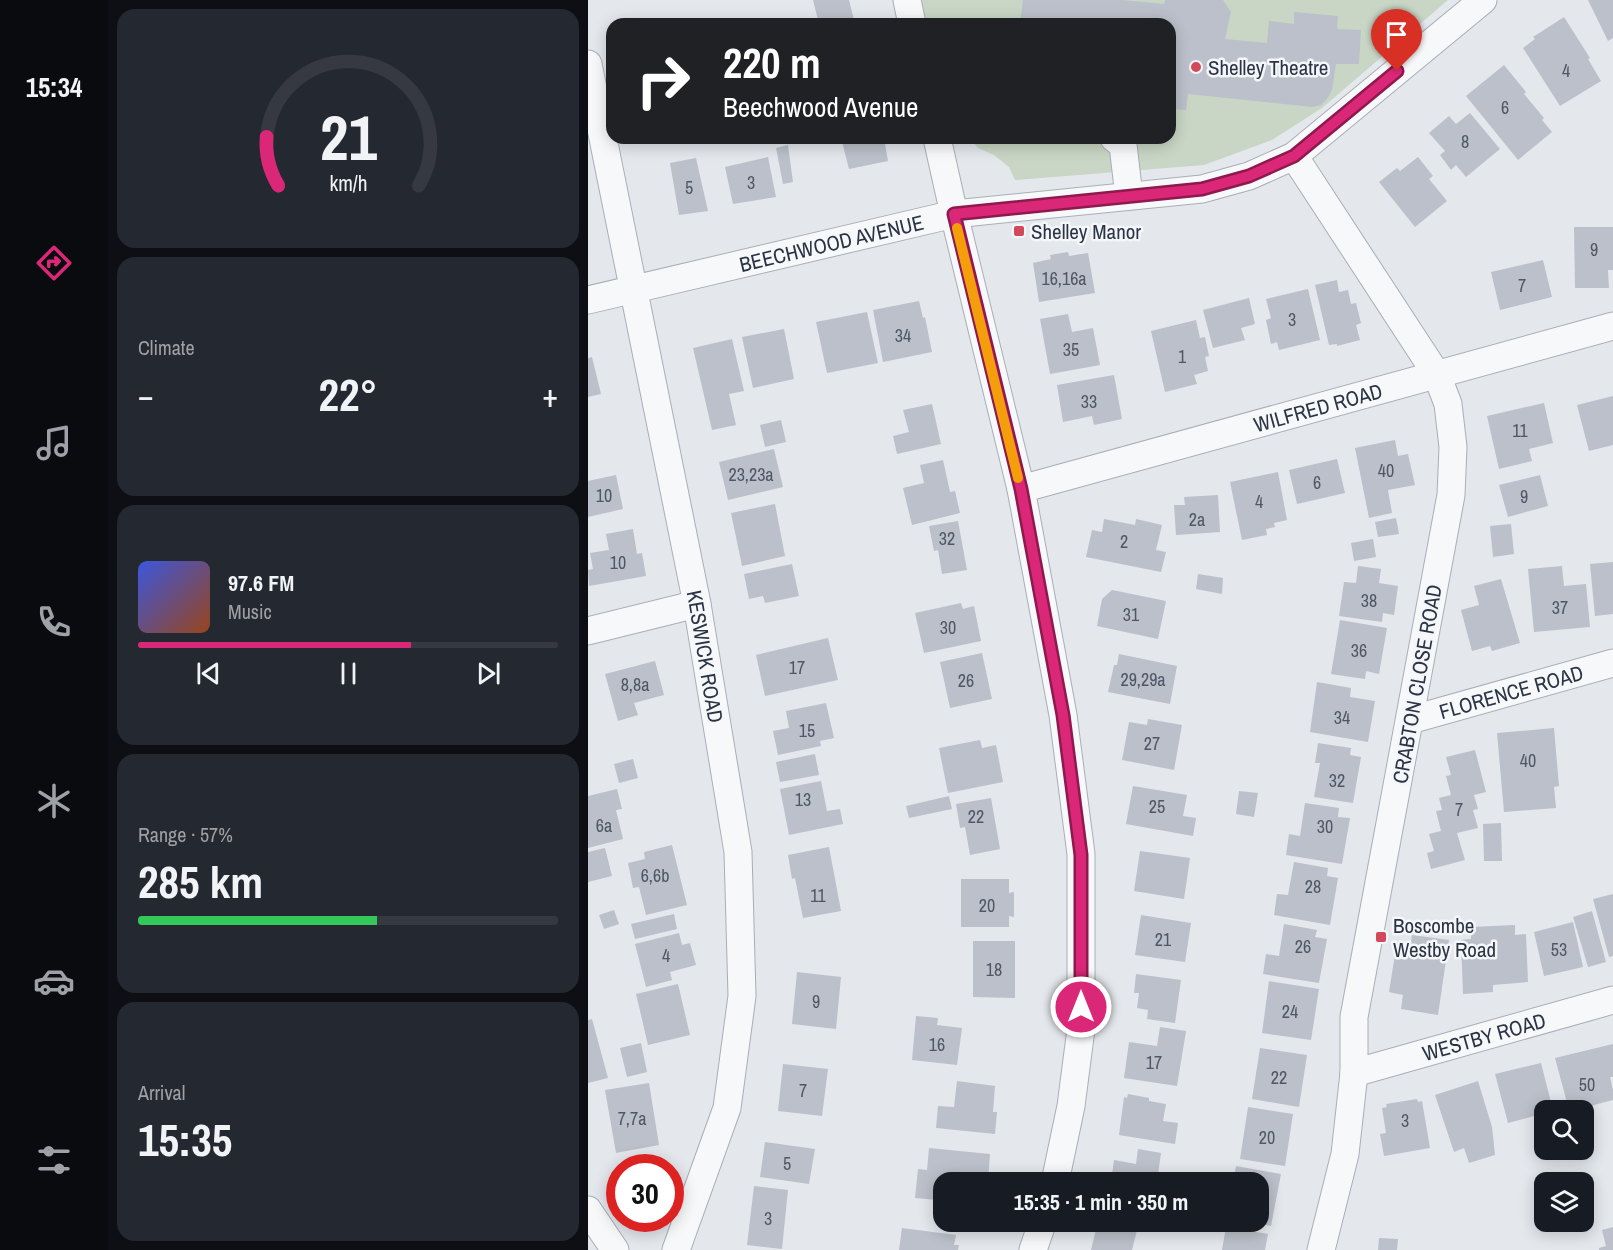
<!DOCTYPE html>
<html lang="en">
<head>
<meta charset="utf-8">
<style>
  :root { --surface:#171b24; --page:#242831; --text:#f1f3f6; --muted:#9ea1a6; --line:#363941; --accent:#db2777 }
  body { margin:0; font-family:"Archivo Narrow",sans-serif; background:var(--page); color:var(--text); height:100vh; display:flex; flex-direction:column; font-size:22px; white-space:nowrap }
  * { box-sizing:border-box; margin:0 }
  p { font-size:20px; color:var(--muted) }
  .icon { flex:none; width:33px; height:33px; fill:none; stroke:currentColor; stroke-width:2; stroke-linecap:round; stroke-linejoin:round }
  .map { position:relative; flex:1; overflow:hidden }
  .drawer { display:flex; flex-direction:column; gap:9px; padding:9px; background:#0d0f14; width:480px }
  .drawer>* { flex:none }
  .hud { position:absolute; left:18px; top:18px; width:570px; height:126px; border-radius:18px; box-shadow:0 3px 15px #0003; background:#202124; color:#fff; overflow:hidden }
  .fabs { position:absolute; left:946px; top:1100px; display:grid; gap:12px }
  .fabs a { display:grid; place-items:center; width:60px; height:60px; border-radius:12px; background:var(--surface); box-shadow:0 3px 15px #0003; font-size:30px }
  .speed { position:absolute; left:18px; top:1154px; display:flex; gap:12px; font-size:30px; font-weight:700; text-align:center }
  .speed>* { display:grid; place-content:center; width:78px; height:78px; border-radius:50%; background:var(--surface); box-shadow:0 3px 15px #0003; line-height:1 }
  .speed .limit { border:9px solid #d22; background:#fff; color:#111 }
  .pin { position:absolute; display:grid; place-items:center; width:51px; height:51px; color:#fff; margin:-62px -26px; border-radius:50% 50% 50% 0; rotate:-45deg; box-shadow:0 0 6px #0007 }
  .pin .icon { rotate:45deg }
  .me { position:absolute; width:66px; margin:-33px; rotate:0deg; stroke-linejoin:round; filter:drop-shadow(0 0 4px #0008) }
  .turn { display:flex; align-items:center; gap:21px; height:126px; padding:0 18px; font-size:27px }
  .turn .icon { width:78px; height:78px; stroke-width:2.5 }
  .turn b { display:block; font-size:42px; line-height:51px }
  .big { font-size:45px; font-weight:700; line-height:1.1 }
  .drawer .widget { flex:1; display:flex; flex-direction:column; justify-content:center; gap:9px; min-width:0; padding:0 21px; border-radius:18px; background:var(--page) }
  .drawer .dial { align-items:center; gap:0 }
  .dial svg { height:156px; overflow:visible; fill:none; stroke:var(--line); stroke-width:7; stroke-linecap:round; text-anchor:middle }
  .dial text { fill:var(--text); stroke:none }
  .song { display:flex; align-items:center; gap:18px }
  .cover { width:72px; height:72px; border-radius:9px; background:linear-gradient(135deg,hsl(230 70% 55%),hsl(20 70% 35%)) }
  .played { height:6px; border-radius:3px; background:linear-gradient(90deg,var(--accent) 65%,var(--line) 65%) }
  .keys { display:flex; justify-content:space-around; direction:ltr }
  .heat { display:flex; justify-content:space-between; align-items:center; font-size:33px; direction:ltr }
  .charge { height:9px; border-radius:4px; background:linear-gradient(90deg,#34c759 57%,var(--line) 0) }
  .trip { position:absolute; left:345px; top:1172px; width:336px; height:60px; border-radius:18px; background:var(--surface); box-shadow:0 3px 15px #0003; font-weight:700; line-height:60px; text-align:center }
  main { display:flex; flex:1; min-height:0 }
  .dock { display:flex; flex-direction:column; width:108px; justify-content:space-around; align-items:center; background:#090b0e; color:var(--muted) }
  .dock .icon { width:42px; height:42px }
  .dock .current { color:var(--accent) }
  .dock b { font-size:27px; color:var(--text) }
  .map>svg:first-child { display:block }
  .green { fill:#c9d6c5 }
  .building { fill:#bbc0ca }
  .lines { fill:none; stroke-linecap:round; stroke-linejoin:round }
  .minor-casing { stroke:#a9aeb7; stroke-width:29 }
  .minor { stroke:#f7f8fa; stroke-width:27 }
  .route-casing { stroke:#8e194d; stroke-width:15 }
  .route { stroke:#db2777; stroke-width:10 }
  .slow { stroke:#f59e0b; stroke-width:10 }
  .poi-dot { fill:#d1495b; stroke:#f4f6f9; stroke-width:2 }
  .labels { text-anchor:middle; dominant-baseline:central; stroke-width:5; stroke-linejoin:round; paint-order:stroke }
  .number-label { font-size:18px; fill:#4f5766 }
  .poi-label { font-size:21px; fill:#2b3445; stroke:#f4f6f9; text-anchor:start }
  .street-label { font-size:21px; fill:#2b3445; stroke:#f4f6f9 }
</style>
</head>
<body>
<main>
<nav class="dock">
<b>15:34</b>
<svg class="icon current" aria-label="directions" viewBox="0 0 24 24"><path d="M12 3l9 9-9 9-9-9zM9 14v-3h6M13 9l2 2-2 2"/></svg>
<svg class="icon" aria-label="music" viewBox="0 0 24 24"><path d="M9 18V5l10-2v13"/><circle cx="6" cy="18" r="3"/><circle cx="16" cy="16" r="3"/></svg>
<svg class="icon" aria-label="phone" viewBox="0 0 24 24"><path d="M5 4h4l2 5-3 2q2 4 5 5l2-3 5 2v4C11 20 4 13 5 4z"/></svg>
<svg class="icon" aria-label="climate" viewBox="0 0 24 24"><path d="M12 3v18M4 7l16 10M4 17L20 7"/></svg>
<svg class="icon" aria-label="car" viewBox="0 0 24 24"><path d="M5 17H2v-5l4-1 3-4h7l3 4 3 1v5h-3M9 17h6M6 11h13"/><circle cx="7" cy="17" r="2"/><circle cx="17" cy="17" r="2"/></svg>
<svg class="icon" aria-label="filters" viewBox="0 0 24 24"><path d="M4 7h16M4 17h16"/><circle cx="9" cy="7" r="2"/><circle cx="15" cy="17" r="2"/></svg>
</nav>
<section class="drawer">
<div class="widget dial"><svg viewBox="0 0 100 80">
<path d="M14 69A42 42 0 1 1 86 69"/>
<path d="M14 69A42 42 0 0 1 8 44" stroke="#db2777"/>
<text x="50" y="56" font-size="32" font-weight="700">21</text>
<text x="50" y="72" font-size="11">km/h</text>
</svg></div>
<div class="widget"><p>Climate</p>
<div class="heat"><a>−</a><b class="big">22°</b><a>+</a></div>
</div>
<div class="widget">
<div class="song"><i class="cover"></i><div><b>97.6 FM</b><p>Music</p></div></div>
<div class="played"></div>
<div class="keys"><svg class="icon" aria-label="previous" viewBox="0 0 24 24"><path d="M18 5L8 12l10 7zM5 5v14"/></svg><svg class="icon" aria-label="pause" viewBox="0 0 24 24"><path d="M8 5v14M16 5v14"/></svg><svg class="icon" aria-label="next" viewBox="0 0 24 24"><path d="M6 5l10 7-10 7zM19 5v14"/></svg></div>
</div>
<div class="widget"><p>Range · 57%</p><b class="big">285 km</b><div class="charge"></div></div>
<div class="widget"><p>Arrival</p><b class="big">15:35</b></div>
</section>
<div class="map">
<svg width="1025" height="1250" viewBox="0 0 1025 1250">
  <rect width="100%" height="100%" fill="#e4e7ec"/>
  <path class="green" d="M 327,0 L 860,0 L 734,108 L 684,140 L 616,165 L 427,180 L 421,167 L 406,155 L 390,148 L 381,138 L 582,138 L 582,24 L 334,24 Z"/>
  <path class="building" d="M 225,0 L 261,0 L 267,24 L 231,24 Z
    M 435,0 L 534,0 L 576,4 L 577,0 L 635,0 L 643,12 L 637,39 L 679,43 L 681,21 L 706,24 L 706,12 L 750,16 L 749,29 L 773,30 L 771,64 L 748,64 L 744,90 L 739,99 L 733,105 L 724,107 L 600,94 L 598,110 L 582,109 L 582,24 L 432,24 Z
    M 1000,0 L 1025,0 L 1025,38 L 1020,41 Z
    M 976,17 L 1002,58 L 1000,59 L 1013,81 L 972,106 L 935,48 L 947,39 L 945,37 Z
    M 93,19 L 95,24 L 75,24 L 75,23 Z
    M 916,65 L 938,92 L 936,94 L 956,118 L 954,120 L 964,132 L 930,160 L 878,96 Z
    M 882,113 L 912,149 L 878,177 L 868,165 L 863,170 L 852,155 L 857,151 L 841,133 L 861,116 L 868,124 Z
    M 253,138 L 296,138 L 300,161 L 261,169 Z
    M 200,145 L 205,182 L 195,184 L 188,148 Z
    M 180,157 L 188,197 L 145,204 L 137,167 Z
    M 830,157 L 845,176 L 841,179 L 859,201 L 827,227 L 791,182 L 809,168 L 812,171 Z
    M 108,158 L 120,211 L 91,215 L 82,163 Z
    M 986,227 L 1025,227 L 1025,270 L 1020,270 L 1021,288 L 987,288 Z
    M 480,252 L 481,256 L 500,253 L 507,293 L 451,302 L 445,263 L 463,259 L 462,255 Z
    M 955,260 L 964,297 L 912,310 L 903,272 Z
    M 749,280 L 751,292 L 760,290 L 763,304 L 768,303 L 773,323 L 768,325 L 772,340 L 749,346 L 749,344 L 741,345 L 727,285 Z
    M 720,289 L 732,340 L 691,350 L 689,342 L 683,344 L 678,320 L 683,318 L 678,299 Z
    M 661,298 L 667,324 L 653,328 L 657,340 L 625,348 L 615,310 Z
    M 331,301 L 335,318 L 337,317 L 344,352 L 295,362 L 285,310 Z
    M 279,312 L 290,363 L 239,373 L 228,322 Z
    M 480,314 L 484,332 L 505,328 L 512,365 L 462,374 L 452,319 Z
    M 608,320 L 612,338 L 617,337 L 621,356 L 617,357 L 620,371 L 606,375 L 609,384 L 577,392 L 563,331 Z
    M 196,329 L 206,379 L 165,388 L 154,337 Z
    M 144,339 L 156,391 L 141,394 L 148,425 L 124,430 L 105,348 Z
    M 4,357 L 13,394 L 0,397 L 0,358 Z
    M 526,375 L 534,419 L 506,425 L 504,416 L 475,422 L 469,385 Z
    M 1025,396 L 1025,445 L 1001,451 L 989,405 Z
    M 956,403 L 965,443 L 941,449 L 944,461 L 911,469 L 899,416 Z
    M 344,404 L 353,444 L 309,454 L 305,436 L 321,432 L 315,410 Z
    M 193,420 L 198,442 L 177,447 L 172,425 Z
    M 807,440 L 810,456 L 820,454 L 827,485 L 800,490 L 804,513 L 781,518 L 767,448 Z
    M 186,449 L 195,487 L 140,500 L 131,462 Z
    M 749,459 L 757,493 L 709,504 L 701,470 Z
    M 355,460 L 362,492 L 367,491 L 372,513 L 324,525 L 315,488 L 336,483 L 332,465 Z
    M 690,472 L 699,520 L 686,523 L 687,527 L 678,529 L 679,535 L 654,540 L 642,482 Z
    M 28,475 L 35,509 L 0,517 L 0,481 Z
    M 952,475 L 960,506 L 920,517 L 911,485 Z
    M 630,495 L 632,532 L 588,535 L 586,505 L 597,505 L 596,497 Z
    M 187,504 L 197,556 L 154,566 L 143,513 Z
    M 808,518 L 811,534 L 790,537 L 787,522 Z
    M 516,519 L 547,525 L 548,519 L 574,525 L 568,550 L 578,552 L 573,572 L 498,557 L 504,530 L 514,532 Z
    M 370,521 L 379,570 L 354,574 L 350,550 L 346,551 L 341,526 Z
    M 923,524 L 926,554 L 905,557 L 902,526 Z
    M 45,529 L 49,554 L 54,553 L 58,576 L 1,586 L 0,570 L 5,569 L 2,553 L 21,550 L 18,534 Z
    M 785,539 L 788,557 L 766,561 L 763,543 Z
    M 1025,562 L 1025,614 L 1007,616 L 1002,564 Z
    M 204,564 L 211,596 L 177,603 L 175,596 L 161,599 L 156,574 Z
    M 770,566 L 793,569 L 791,583 L 810,586 L 806,615 L 795,613 L 794,622 L 751,616 L 756,582 L 768,583 Z
    M 974,566 L 976,586 L 998,584 L 1002,627 L 946,632 L 940,569 Z
    M 610,574 L 635,578 L 634,594 L 608,589 Z
    M 913,579 L 932,643 L 904,651 L 902,646 L 884,651 L 873,610 L 891,605 L 886,586 Z
    M 524,590 L 578,601 L 570,639 L 509,626 L 514,599 Z
    M 373,603 L 375,609 L 386,606 L 393,641 L 336,653 L 327,613 Z
    M 752,620 L 799,628 L 791,674 L 778,671 L 777,679 L 743,674 Z
    M 240,638 L 250,680 L 177,696 L 168,655 Z
    M 394,653 L 404,699 L 362,708 L 352,662 Z
    M 531,654 L 589,666 L 582,704 L 520,692 L 526,665 L 529,665 Z
    M 67,661 L 76,695 L 46,703 L 50,715 L 30,721 L 17,674 Z
    M 729,682 L 763,688 L 762,697 L 787,701 L 780,742 L 722,732 Z
    M 238,703 L 246,738 L 232,741 L 233,746 L 190,755 L 185,731 L 201,728 L 198,711 Z
    M 560,719 L 594,725 L 586,770 L 534,760 L 541,722 L 559,725 Z
    M 966,728 L 971,786 L 966,787 L 968,808 L 916,812 L 909,733 Z
    M 392,740 L 394,748 L 408,745 L 415,782 L 360,793 L 351,748 Z
    M 730,743 L 763,748 L 762,755 L 773,757 L 765,803 L 726,797 L 732,763 L 727,763 Z
    M 887,750 L 898,792 L 886,795 L 890,809 L 885,810 L 890,828 L 869,833 L 877,860 L 843,869 L 839,853 L 846,851 L 841,834 L 853,831 L 848,811 L 854,810 L 851,798 L 863,795 L 858,776 L 863,775 L 858,757 Z
    M 227,754 L 231,775 L 192,782 L 188,762 Z
    M 45,759 L 50,778 L 31,783 L 26,764 Z
    M 233,781 L 239,811 L 252,809 L 255,824 L 201,835 L 192,789 Z
    M 545,786 L 599,795 L 595,816 L 608,818 L 605,836 L 538,824 Z
    M 29,789 L 34,809 L 28,810 L 35,839 L 0,848 L 0,796 Z
    M 651,791 L 670,793 L 666,817 L 648,814 Z
    M 361,796 L 364,809 L 321,818 L 318,806 Z
    M 403,798 L 412,849 L 382,855 L 377,827 L 372,828 L 368,804 Z
    M 717,803 L 751,808 L 750,817 L 762,818 L 754,864 L 698,855 L 701,834 L 712,836 Z
    M 913,823 L 914,861 L 896,861 L 895,824 Z
    M 84,845 L 99,905 L 58,915 L 51,887 L 45,888 L 40,863 L 57,859 L 56,852 Z
    M 241,847 L 253,911 L 215,918 L 207,878 L 204,879 L 200,855 Z
    M 17,848 L 24,876 L 0,882 L 0,852 Z
    M 552,851 L 602,858 L 596,899 L 546,891 Z
    M 706,862 L 740,868 L 739,876 L 750,878 L 742,925 L 686,915 L 689,894 L 700,895 Z
    M 373,879 L 421,879 L 421,893 L 426,892 L 426,917 L 421,916 L 421,927 L 373,927 Z
    M 1025,894 L 1025,956 L 1021,957 L 1005,899 Z
    M 26,910 L 31,924 L 16,929 L 11,915 Z
    M 1004,911 L 1018,962 L 1000,967 L 985,917 Z
    M 86,914 L 89,929 L 47,939 L 43,924 Z
    M 553,915 L 603,923 L 597,962 L 547,955 Z
    M 985,922 L 995,967 L 956,976 L 946,932 Z
    M 696,924 L 729,930 L 727,937 L 739,939 L 731,983 L 675,974 L 678,954 L 691,956 Z
    M 927,925 L 927,935 L 938,934 L 940,982 L 905,985 L 905,992 L 875,994 L 873,940 L 883,939 L 883,927 Z
    M 91,933 L 94,945 L 102,943 L 108,965 L 82,972 L 84,980 L 58,987 L 47,944 Z
    M 824,935 L 861,940 L 850,1015 L 813,1009 L 815,995 L 801,992 L 808,948 L 822,950 Z
    M 385,941 L 427,941 L 427,998 L 385,997 Z
    M 209,972 L 253,977 L 248,1029 L 204,1024 Z
    M 548,974 L 593,980 L 587,1023 L 559,1019 L 560,1010 L 549,1008 L 551,993 L 546,993 Z
    M 681,981 L 731,989 L 723,1040 L 674,1033 Z
    M 90,984 L 102,1035 L 60,1045 L 48,994 Z
    M 328,1016 L 350,1018 L 349,1025 L 374,1028 L 369,1065 L 324,1060 Z
    M 4,1019 L 20,1078 L 0,1083 L 0,1020 Z
    M 572,1027 L 598,1031 L 589,1086 L 536,1078 L 541,1042 L 569,1046 Z
    M 53,1043 L 59,1072 L 39,1077 L 32,1048 Z
    M 1025,1044 L 1025,1077 L 1022,1077 L 1025,1090 L 1025,1100 L 987,1110 L 981,1110 L 967,1058 Z
    M 672,1048 L 719,1055 L 711,1107 L 664,1099 Z
    M 953,1063 L 965,1110 L 957,1110 L 957,1113 L 920,1123 L 907,1074 Z
    M 195,1064 L 240,1069 L 234,1116 L 190,1111 Z
    M 369,1081 L 407,1086 L 405,1112 L 409,1112 L 407,1134 L 348,1128 L 350,1106 L 366,1107 Z
    M 890,1081 L 904,1127 L 907,1155 L 881,1163 L 876,1148 L 866,1152 L 847,1095 Z
    M 61,1083 L 71,1145 L 28,1153 L 17,1090 Z
    M 540,1094 L 561,1098 L 561,1101 L 578,1104 L 575,1121 L 590,1123 L 587,1144 L 531,1135 L 536,1097 L 539,1098 Z
    M 829,1099 L 830,1102 L 834,1101 L 842,1148 L 796,1156 L 792,1134 L 798,1133 L 794,1108 L 799,1107 L 798,1104 Z
    M 660,1107 L 705,1114 L 697,1166 L 652,1159 Z
    M 177,1142 L 227,1149 L 221,1184 L 172,1177 Z
    M 341,1148 L 402,1154 L 400,1182 L 356,1182 L 356,1208 L 348,1207 L 349,1200 L 327,1198 L 330,1169 L 339,1170 Z
    M 550,1149 L 573,1153 L 569,1182 L 523,1182 L 526,1160 L 548,1164 Z
    M 648,1166 L 693,1174 L 683,1226 L 663,1222 L 670,1221 L 670,1182 L 645,1182 Z
    M 166,1186 L 200,1190 L 194,1249 L 159,1245 Z
    M 510,1221 L 526,1221 L 550,1226 L 544,1250 L 503,1250 Z
    M 638,1227 L 680,1234 L 677,1250 L 634,1250 Z
    M 1025,1227 L 1025,1250 L 1011,1250 L 1011,1248 L 1018,1246 L 1014,1230 Z
    M 314,1228 L 368,1235 L 366,1245 L 371,1245 L 370,1250 L 311,1250 Z
    M 791,1238 L 810,1239 L 809,1250 L 790,1250 Z"/>
  <g class="lines">
    <g class="minor-casing">
      <g id="minor">
        <path d="M 319,0 L 324,24"/>
        <path id="s1" d="M 0,64 L 109,604 L 150,852 L 154,996 L 139,1108 L 88,1250"/>
        <path d="M 349,138 L 366,214 L 433,489 L 475,715 L 493,854 L 493,1029 L 483,1106 L 467,1182"/>
        <path d="M 526,138 L 535,145 L 541,196"/>
        <path d="M 706,156 L 849,375 L 860,404 L 865,447 L 863,495 L 766,1017 L 766,1073 L 757,1154 L 733,1250"/>
        <path id="s2" d="M 0,300 L 366,214 L 614,189 L 661,176 L 706,156 L 895,0"/>
        <path id="s3" d="M 433,489 L 1025,326"/>
        <path d="M 0,631 L 109,604"/>
        <path id="s4" d="M 822,720 L 1025,663"/>
        <path id="s5" d="M 766,1073 L 1025,1000"/>
        <path d="M 0,1210 L 27,1250"/>
        <path d="M 445,1250 L 455,1221"/>
      </g>
    </g>
    <use href="#minor" class="minor"/>
  </g>
  <g class="lines">
    <g class="route-casing">
      <path id="route" d="M 493,1007 L 493,855 L 475,715 L 433,489 L 366,214 L 614,189 L 661,176 L 706,156 L 809,71"/>
    </g>
    <use href="#route" class="route"/>
    <path class="slow" d="M 369,228 L 430,478"/>
  </g>
  <g class="poi-dot">
    <circle cx="608" cy="67" r="6"/>
    <rect x="425" y="225" width="12" height="12" rx="3"/>
    <rect x="787" y="931" width="12" height="12" rx="3"/>
  </g>
  <g class="labels">
    <g class="number-label">
      <text x="978" y="70">4</text>
      <text x="917" y="107">6</text>
      <text x="877" y="141">8</text>
      <text x="163" y="182">3</text>
      <text x="101" y="187">5</text>
      <text x="1006" y="249">9</text>
      <text x="476" y="278">16,16a</text>
      <text x="934" y="285">7</text>
      <text x="704" y="319">3</text>
      <text x="315" y="335">34</text>
      <text x="483" y="349">35</text>
      <text x="594" y="356">1</text>
      <text x="501" y="401">33</text>
      <text x="932" y="430">11</text>
      <text x="798" y="470">40</text>
      <text x="163" y="474">23,23a</text>
      <text x="729" y="482">6</text>
      <text x="16" y="495">10</text>
      <text x="936" y="496">9</text>
      <text x="671" y="501">4</text>
      <text x="609" y="519">2a</text>
      <text x="359" y="538">32</text>
      <text x="536" y="541">2</text>
      <text x="30" y="562">10</text>
      <text x="781" y="600">38</text>
      <text x="972" y="607">37</text>
      <text x="543" y="614">31</text>
      <text x="360" y="627">30</text>
      <text x="771" y="650">36</text>
      <text x="209" y="667">17</text>
      <text x="555" y="679">29,29a</text>
      <text x="378" y="680">26</text>
      <text x="47" y="684">8,8a</text>
      <text x="754" y="717">34</text>
      <text x="219" y="730">15</text>
      <text x="564" y="743">27</text>
      <text x="940" y="760">40</text>
      <text x="749" y="780">32</text>
      <text x="215" y="799">13</text>
      <text x="569" y="806">25</text>
      <text x="871" y="809">7</text>
      <text x="388" y="816">22</text>
      <text x="16" y="825">6a</text>
      <text x="737" y="826">30</text>
      <text x="67" y="875">6,6b</text>
      <text x="725" y="886">28</text>
      <text x="230" y="895">11</text>
      <text x="399" y="905">20</text>
      <text x="575" y="939">21</text>
      <text x="715" y="946">26</text>
      <text x="971" y="949">53</text>
      <text x="78" y="955">4</text>
      <text x="406" y="969">18</text>
      <text x="228" y="1001">9</text>
      <text x="702" y="1011">24</text>
      <text x="349" y="1044">16</text>
      <text x="566" y="1062">17</text>
      <text x="691" y="1077">22</text>
      <text x="999" y="1084">50</text>
      <text x="215" y="1090">7</text>
      <text x="44" y="1118">7,7a</text>
      <text x="817" y="1120">3</text>
      <text x="679" y="1137">20</text>
      <text x="199" y="1163">5</text>
      <text x="180" y="1218">3</text>
    </g>
    <g class="poi-label">
      <text x="620" y="67">Shelley Theatre</text>
      <text x="443" y="231">Shelley Manor</text>
      <text x="805" y="925">Boscombe<tspan x="805" dy="24">Westby Road</tspan></text>
    </g>
    <g class="street-label">
      <text stroke="none"><textPath href="#s2" startOffset="250">BEECHWOOD AVENUE</textPath></text>
      <text stroke="none"><textPath href="#s3" startOffset="308">WILFRED ROAD</textPath></text>
      <text stroke="none"><textPath href="#s1" startOffset="604">KESWICK ROAD</textPath></text>
      <text transform="translate(829 684) rotate(-80)">CRABTON CLOSE ROAD</text>
      <text stroke="none"><textPath href="#s4" startOffset="105">FLORENCE ROAD</textPath></text>
      <text stroke="none"><textPath href="#s5" startOffset="135">WESTBY ROAD</textPath></text>
    </g>
  </g>
</svg>
<div class="fabs">
<a><svg class="icon" aria-label="search" viewBox="0 0 24 24"><circle cx="10" cy="10" r="6"/><path d="M15 15l6 6"/></svg></a>
<a><svg class="icon" aria-label="layers" viewBox="0 0 24 24"><path d="M12 4l9 5-9 5-9-5zM3 14l9 5 9-5"/></svg></a>
</div>
<div class="speed"><div class="limit">30</div></div>
<div class="pin" style="left:809px;top:71px;background:#d93025"><svg class="icon" aria-label="arrive" viewBox="0 0 24 24"><path d="M6 21V4h12l-3 4 3 4H6"/></svg></div>
<svg class="me" style="left:493px;top:1007px" viewBox="-20 -20 40 40"><circle r="17" fill="#db2777" stroke="#fff" stroke-width="3"/><path d="M0-11L8 9 0 5-8 9z" fill="#fff"/></svg>
<div class="trip">15:35 · 1 min · 350 m</div>
<div class="hud">
<div class="turn"><svg class="icon" aria-label="right" viewBox="0 0 24 24"><path d="M7 20v-9h11M14 6l5 5-5 5"/></svg><div><b>220 m</b>Beechwood Avenue</div></div>
</div>
</div>
</main>
</body>
</html>
